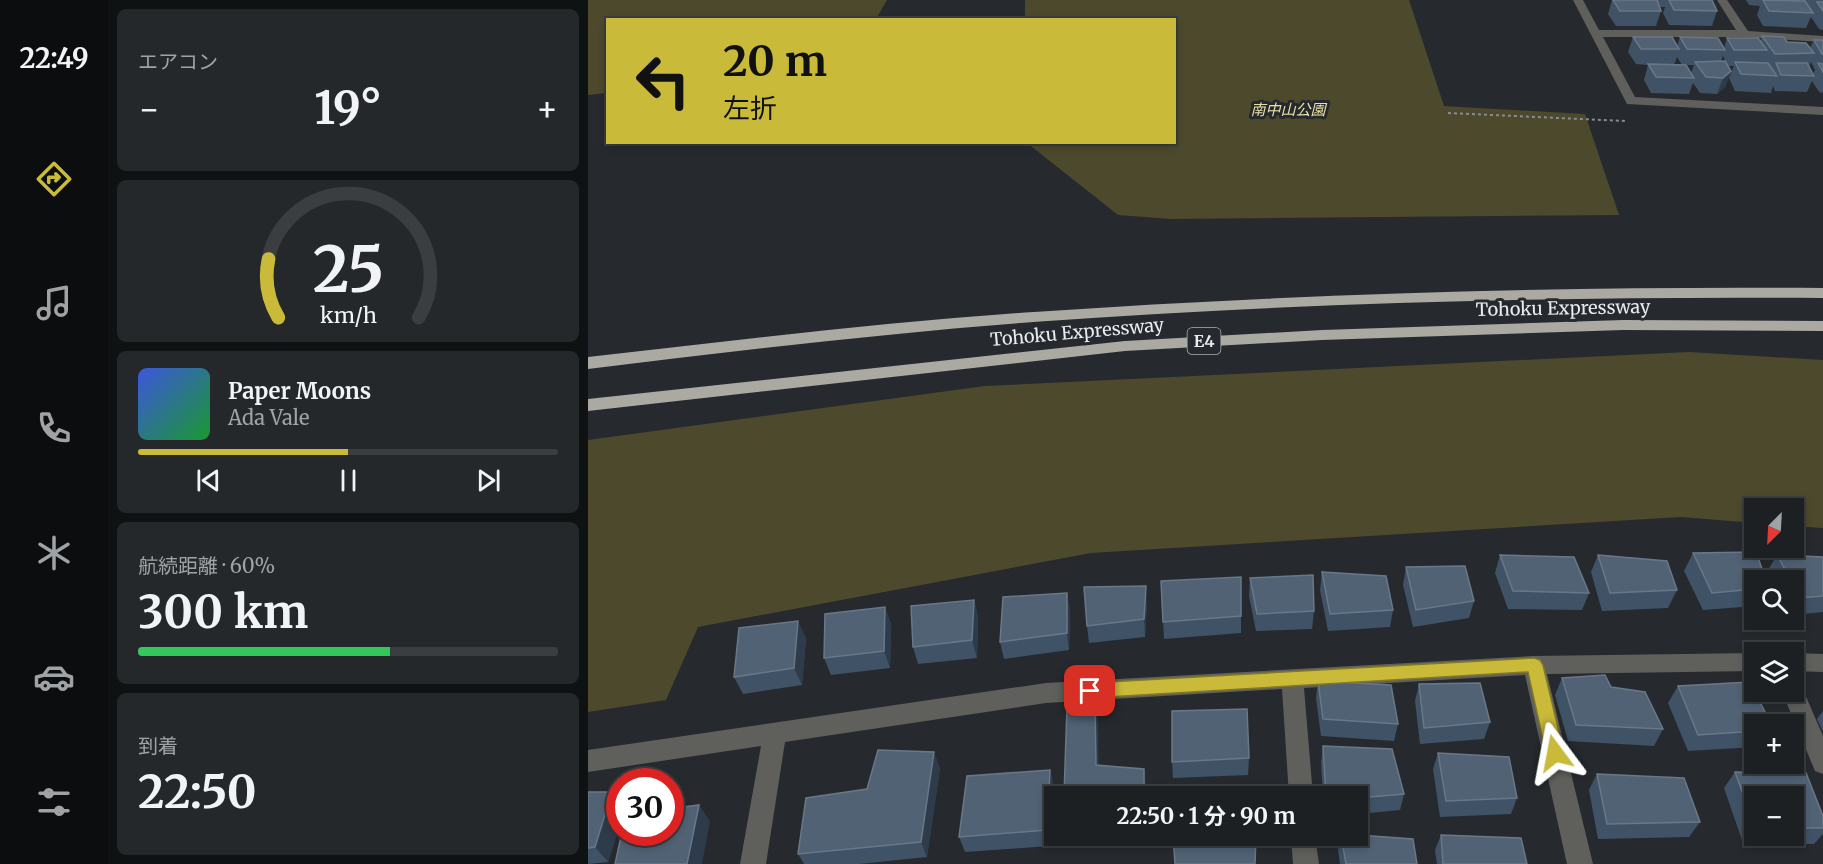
<!DOCTYPE html>
<html lang="ja">
<head>
<meta charset="utf-8">
<style>
  :root { --surface:#1c2022; --page:#25282a; --text:#f1f3f6; --muted:#a0a3a5; --line:#3a3e40; --accent:#caba3a }
  body { margin:0; font-family:Merriweather,"Noto Sans JP",serif; background:var(--page); color:var(--text); height:100vh; display:flex; flex-direction:column; font-size:22px; white-space:nowrap }
  * { box-sizing:border-box; margin:0 }
  p { font-size:20px; color:var(--muted) }
  .icon { flex:none; width:33px; height:33px; fill:none; stroke:currentColor; stroke-width:2; stroke-linecap:round; stroke-linejoin:round }
  .map { position:relative; flex:1; overflow:hidden }
  .panel { display:flex; flex-direction:column; gap:9px; padding:9px; background:#0f1213; width:480px }
  .panel>* { flex:none }
  .top-card { position:absolute; left:18px; top:18px; width:570px; height:126px; border-radius:0px; box-shadow:0 3px 9px #0003,0 0 0 2px var(--line); background:#caba3a; color:#111; overflow:hidden }
  .needle { width:39px; rotate:204deg }
  .tools { position:absolute; left:1156px; top:498px; display:grid; gap:12px }
  .tools a { display:grid; place-items:center; width:60px; height:60px; border-radius:0px; background:var(--surface); box-shadow:0 3px 9px #0003,0 0 0 2px var(--line); font-size:30px }
  .speed { position:absolute; left:18px; top:768px; display:flex; gap:12px; font-size:30px; font-weight:700; text-align:center }
  .speed>* { display:grid; place-content:center; width:78px; height:78px; border-radius:50%; background:var(--surface); box-shadow:0 3px 9px #0003,0 0 0 2px var(--line); line-height:1 }
  .speed .limit { border:9px solid #d22; background:#fff; color:#111 }
  .pin { position:absolute; display:grid; place-items:center; width:51px; height:51px; color:#fff; margin:-26px; border-radius:12px; box-shadow:0 3px 9px #0006 }
  .me { position:absolute; width:66px; margin:-33px; rotate:347deg; stroke-linejoin:round; filter:drop-shadow(0 0 4px #0008) }
  .turn { display:flex; align-items:center; gap:21px; height:126px; padding:0 18px; font-size:27px }
  .turn .icon { width:78px; height:78px; stroke-width:2.5 }
  .turn b { display:block; font-size:42px; line-height:51px }
  .big { font-size:45px; font-weight:700; line-height:1.1 }
  .panel .card { flex:1; display:flex; flex-direction:column; justify-content:center; gap:9px; min-width:0; padding:0 21px; border-radius:9px; background:var(--page) }
  .panel .dial { align-items:center; gap:0 }
  .dial svg { height:156px; overflow:visible; fill:none; stroke:var(--line); stroke-width:7; stroke-linecap:round; text-anchor:middle }
  .dial text { fill:var(--text); stroke:none }
  .song { display:flex; align-items:center; gap:18px }
  .cover { width:72px; height:72px; border-radius:9px; background:linear-gradient(135deg,hsl(230 70% 55%),hsl(130 70% 35%)) }
  .played { height:6px; border-radius:3px; background:linear-gradient(90deg,var(--accent) 50%,var(--line) 50%) }
  .keys { display:flex; justify-content:space-around; direction:ltr }
  .heat { display:flex; justify-content:space-between; align-items:center; font-size:33px; direction:ltr }
  .charge { height:9px; border-radius:4px; background:linear-gradient(90deg,#34c759 60%,var(--line) 0) }
  .trip { position:absolute; left:456px; top:786px; width:324px; height:60px; border-radius:0px; background:var(--surface); box-shadow:0 3px 9px #0003,0 0 0 2px var(--line); font-weight:700; line-height:60px; text-align:center }
  main { display:flex; flex:1; min-height:0 }
  .tab-bar { display:flex; flex-direction:column; width:108px; justify-content:space-around; align-items:center; background:#0b0d0e; color:var(--muted) }
  .tab-bar .icon { width:42px; height:42px }
  .tab-bar .current { color:var(--accent) }
  .tab-bar b { font-size:27px; color:var(--text) }
  .map>svg:first-child { display:block }
  .green { fill:#4c492d }
  .lines { fill:none; stroke-linecap:round; stroke-linejoin:round }
  .path { stroke:#888c8f; stroke-width:2; stroke-dasharray:3 3; stroke-linecap:butt }
  .minor { fill:#5f5f5c; fill-rule:evenodd }
  .highway { fill:#aaa9a2; fill-rule:evenodd }
  .wall { fill:#3f5266; fill-rule:evenodd }
  .shaded-wall { fill:#2d3b4a }
  .building { fill:#516275; stroke:#697888; stroke-width:1.5 }
  .route { fill:#caba3a; stroke:#837926; stroke-width:1.5 }
  .labels { text-anchor:middle; dominant-baseline:central; stroke-width:6; stroke-linejoin:round; paint-order:stroke }
  .far-park-label { font-size:15px; font-style:italic; fill:#e8e1a7; stroke:#262a2e }
  .shield { fill:#262a2e; stroke:#aeb2b5; stroke-width:1.5 }
  .shield-label { font-size:16px; font-weight:bold; fill:#e9ecef }
  .street-label { font-size:18px; fill:#e9ecef; stroke:#262a2e }
</style>
</head>
<body>
<main>
<nav class="tab-bar">
<b>22:49</b>
<svg class="icon current" aria-label="directions" viewBox="0 0 24 24"><path d="M12 3l9 9-9 9-9-9zM9 14v-3h6M13 9l2 2-2 2"/></svg>
<svg class="icon" aria-label="music" viewBox="0 0 24 24"><path d="M9 18V5l10-2v13"/><circle cx="6" cy="18" r="3"/><circle cx="16" cy="16" r="3"/></svg>
<svg class="icon" aria-label="phone" viewBox="0 0 24 24"><path d="M5 4h4l2 5-3 2q2 4 5 5l2-3 5 2v4C11 20 4 13 5 4z"/></svg>
<svg class="icon" aria-label="climate" viewBox="0 0 24 24"><path d="M12 3v18M4 7l16 10M4 17L20 7"/></svg>
<svg class="icon" aria-label="car" viewBox="0 0 24 24"><path d="M5 17H2v-5l4-1 3-4h7l3 4 3 1v5h-3M9 17h6M6 11h13"/><circle cx="7" cy="17" r="2"/><circle cx="17" cy="17" r="2"/></svg>
<svg class="icon" aria-label="filters" viewBox="0 0 24 24"><path d="M4 7h16M4 17h16"/><circle cx="9" cy="7" r="2"/><circle cx="15" cy="17" r="2"/></svg>
</nav>
<section class="panel">
<div class="card"><p>エアコン</p>
<div class="heat"><a>−</a><b class="big">19°</b><a>+</a></div>
</div>
<div class="card dial"><svg viewBox="0 0 100 80">
<path d="M14 69A42 42 0 1 1 86 69"/>
<path d="M14 69A42 42 0 0 1 9 39" stroke="#caba3a"/>
<text x="50" y="56" font-size="32" font-weight="700">25</text>
<text x="50" y="72" font-size="11">km/h</text>
</svg></div>
<div class="card">
<div class="song"><i class="cover"></i><div><b>Paper Moons</b><p>Ada Vale</p></div></div>
<div class="played"></div>
<div class="keys"><svg class="icon" aria-label="previous" viewBox="0 0 24 24"><path d="M18 5L8 12l10 7zM5 5v14"/></svg><svg class="icon" aria-label="pause" viewBox="0 0 24 24"><path d="M8 5v14M16 5v14"/></svg><svg class="icon" aria-label="next" viewBox="0 0 24 24"><path d="M6 5l10 7-10 7zM19 5v14"/></svg></div>
</div>
<div class="card"><p>航続距離 · 60%</p><b class="big">300 km</b><div class="charge"></div></div>
<div class="card"><p>到着</p><b class="big">22:50</b></div>
</section>
<div class="map">
<svg width="1235" height="864" viewBox="0 0 1235 864">
  <rect width="100%" height="100%" fill="#262a2e"/>
  <path class="green" d="M 0,0 L 299,0 L 288,19 L 20,20 L 19,93 L 0,95 Z
    M 437,0 L 821,0 L 856,106 L 997,114 L 1031,215 L 583,219 L 530,215 L 439,143 L 586,142 L 586,20 L 437,19 Z
    M 1101,352 L 1235,360 L 1235,528 L 1206,526 L 1206,508 L 1167,508 L 1167,523 L 1093,517 L 503,553 L 110,627 L 78,700 L 0,712 L 0,440 L 397,386 Z"/>
  <g class="lines">
    <path class="path" d="M 860,113 L 1037,121"/>
    <path class="minor" d="M 985,0 L 995,0 L 1011,30 L 1148,30 L 1129,0 L 1139,0 L 1160,31 L 1235,36 L 1235,42 L 1156,37 L 1015,37 L 1047,97 L 1235,107 L 1235,115 L 1039,104 Z
      M 1167,653 L 1167,671 L 959,674 L 1005,864 L 979,864 L 937,675 L 716,688 L 725,796 L 701,796 L 694,689 L 458,703 L 197,742 L 178,864 L 152,864 L 173,746 L 0,772 L 0,750 L 458,683 L 946,656 Z
      M 1206,653 L 1235,654 L 1235,672 L 1206,671 Z
      M 1206,683 L 1213,685 L 1235,736 L 1235,774 L 1227,771 L 1194,692 L 1206,692 Z
      M 703,836 L 727,836 L 731,864 L 705,864 Z"/>
    <path class="highway" d="M 1235,288 L 1235,298 C 972,296 708,303 445,322 C 297,333 148,351 0,369 L 0,357 C 148,340 297,322 446,312 C 708,294 972,286 1235,288 Z
      M 1035,320 L 1235,321 L 1235,331 L 1035,330 L 734,340 L 537,351 L 0,411 L 0,399 L 537,341 L 734,330 Z"/>
  </g>
  <path class="wall" d="M 1024,0 L 1123,0 L 1129,11 L 1124,26 L 1081,25 L 1075,13 L 1077,7 L 1072,7 L 1073,11 L 1068,26 L 1028,26 L 1020,14 Z
    M 1158,0 L 1203,0 L 1214,1 L 1214,0 L 1235,0 L 1235,30 L 1231,29 L 1223,17 L 1218,28 L 1175,26 L 1169,15 L 1172,6 L 1161,5 Z
    M 1174,36 L 1222,48 L 1226,40 L 1235,40 L 1235,93 L 1231,92 L 1224,81 L 1219,92 L 1187,91 L 1185,86 L 1183,93 L 1147,91 L 1141,78 L 1146,66 L 1140,66 L 1135,56 L 1133,61 L 1143,71 L 1137,87 L 1129,94 L 1112,93 L 1105,83 L 1101,94 L 1063,93 L 1056,80 L 1060,65 L 1048,64 L 1040,52 L 1045,37 L 1089,46 L 1092,37 L 1136,48 L 1139,38 L 1172,41 ZM 1089,57 L 1094,65 L 1106,65 L 1103,73 L 1086,65 ZM 1223,62 L 1227,70 L 1225,74 L 1221,67 Z
    M 1105,553 L 1167,580 L 1167,606 L 1115,610 L 1096,571 Z
    M 912,555 L 1001,593 L 994,610 L 920,609 L 907,573 Z
    M 1010,555 L 1089,590 L 1080,608 L 1014,611 L 1003,572 Z
    M 1189,555 L 1235,557 L 1235,612 L 1206,615 L 1206,580 L 1183,580 L 1179,572 Z
    M 818,567 L 886,601 L 881,618 L 825,627 L 815,585 Z
    M 734,572 L 805,610 L 802,627 L 740,631 L 732,590 Z
    M 662,578 L 726,611 L 724,629 L 668,631 L 661,596 Z
    M 573,581 L 653,616 L 653,633 L 576,639 Z
    M 479,593 L 482,611 L 481,650 L 416,659 L 412,642 Z
    M 386,600 L 390,617 L 389,658 L 330,664 L 325,647 Z
    M 559,604 L 557,637 L 501,643 L 499,626 Z
    M 297,607 L 303,625 L 302,668 L 243,675 L 236,658 Z
    M 218,638 L 214,685 L 155,694 L 146,677 Z
    M 974,678 L 1023,687 L 1075,729 L 1066,746 L 980,741 L 967,695 Z
    M 730,681 L 810,724 L 806,741 L 733,736 L 728,698 Z
    M 831,684 L 902,722 L 896,739 L 832,744 L 827,701 Z
    M 1090,686 L 1167,724 L 1167,747 L 1100,751 L 1080,703 Z
    M 1235,711 L 1235,732 L 1229,719 Z
    M 735,746 L 816,794 L 812,810 L 770,814 L 770,796 L 735,796 L 733,762 Z
    M 850,753 L 929,798 L 923,814 L 852,817 L 845,769 Z
    M 661,758 L 660,775 L 585,778 L 584,762 Z
    M 352,768 L 339,857 L 271,864 L 216,864 L 210,854 L 279,789 Z
    M 462,770 L 466,787 L 462,846 L 377,852 L 371,837 Z
    M 1147,772 L 1218,773 L 1235,816 L 1235,834 L 1226,844 L 1155,843 L 1136,788 ZM 1167,796 L 1206,796 L 1206,836 L 1167,836 Z
    M 1009,774 L 1112,822 L 1101,837 L 1010,839 L 1001,790 Z
    M 0,792 L 24,792 L 32,802 L 32,824 L 20,862 L 0,864 Z
    M 853,835 L 939,864 L 849,864 L 847,850 Z
    M 478,836 L 496,836 L 479,838 Z
    M 753,836 L 770,836 L 829,864 L 752,864 L 750,849 Z"/>
  <path class="shaded-wall" d="M 1143,71 L 1137,87 L 1129,94 L 1135,78 Z
    M 558,586 L 559,604 L 557,637 L 556,619 Z
    M 479,593 L 482,611 L 481,650 L 479,633 Z
    M 386,600 L 390,617 L 389,658 L 384,640 Z
    M 297,607 L 303,625 L 302,668 L 296,651 Z
    M 210,621 L 218,638 L 214,685 L 206,668 Z
    M 507,700 L 510,717 L 511,781 L 508,765 Z
    M 346,752 L 352,768 L 339,857 L 333,842 Z
    M 556,769 L 558,786 L 558,796 L 556,796 Z
    M 462,770 L 466,787 L 462,846 L 459,830 Z
    M 24,792 L 32,802 L 32,824 L 20,862 L 7,847 Z
    M 111,805 L 122,821 L 114,864 L 99,864 Z"/>
  <path class="building" d="M 1025,0 L 1069,0 L 1073,11 L 1032,11 Z
    M 1081,0 L 1124,0 L 1129,11 L 1086,10 Z
    M 1175,0 L 1217,1 L 1225,13 L 1181,11 Z
    M 1229,2 L 1235,2 L 1235,11 Z
    M 1174,36 L 1196,37 L 1199,42 L 1218,43 L 1226,53 L 1187,54 Z
    M 1045,37 L 1084,37 L 1091,49 L 1053,49 Z
    M 1092,37 L 1130,38 L 1137,50 L 1099,49 Z
    M 1139,38 L 1170,38 L 1179,50 L 1146,50 Z
    M 1226,40 L 1235,40 L 1235,54 L 1234,54 Z
    M 1137,61 L 1143,71 L 1135,78 L 1118,77 L 1107,62 Z
    M 1147,62 L 1180,63 L 1189,76 L 1153,74 Z
    M 1188,63 L 1219,63 L 1226,76 L 1193,75 Z
    M 1230,63 L 1235,64 L 1235,72 Z
    M 1060,64 L 1098,65 L 1106,78 L 1068,77 Z
    M 1168,552 L 1178,580 L 1167,580 L 1167,589 L 1124,593 L 1105,553 Z
    M 912,555 L 986,557 L 1001,593 L 925,591 Z
    M 1010,555 L 1079,561 L 1089,590 L 1022,593 Z
    M 1189,555 L 1235,557 L 1235,596 L 1212,598 L 1206,587 L 1206,580 L 1203,580 Z
    M 877,566 L 886,601 L 828,610 L 818,567 Z
    M 734,572 L 798,576 L 805,610 L 742,614 Z
    M 725,575 L 726,611 L 669,614 L 662,578 Z
    M 653,577 L 653,616 L 575,622 L 573,581 Z
    M 558,586 L 556,619 L 499,626 L 496,587 Z
    M 479,593 L 479,633 L 412,642 L 415,597 Z
    M 386,600 L 384,640 L 325,647 L 323,606 Z
    M 297,607 L 296,651 L 236,658 L 237,614 Z
    M 210,621 L 206,668 L 146,677 L 151,628 Z
    M 1017,675 L 1023,687 L 1057,692 L 1075,729 L 988,725 L 974,678 Z
    M 730,681 L 803,685 L 810,724 L 735,719 Z
    M 1162,682 L 1183,724 L 1167,724 L 1167,731 L 1110,735 L 1090,686 Z
    M 892,683 L 902,722 L 836,728 L 831,684 Z
    M 507,700 L 508,765 L 556,769 L 556,796 L 476,796 L 479,706 Z
    M 659,709 L 661,758 L 584,762 L 584,711 Z
    M 735,746 L 804,749 L 816,794 L 770,798 L 770,796 L 738,796 Z
    M 290,750 L 346,752 L 333,842 L 210,854 L 218,798 L 279,789 Z
    M 850,753 L 921,757 L 929,798 L 858,801 Z
    M 462,770 L 459,830 L 371,837 L 379,776 Z
    M 1147,772 L 1218,773 L 1235,816 L 1235,828 L 1206,828 L 1206,796 L 1167,796 L 1167,827 Z
    M 1009,774 L 1096,778 L 1112,822 L 1019,824 Z
    M 0,792 L 24,792 L 7,847 L 0,848 Z
    M 111,805 L 99,864 L 27,864 L 34,832 L 82,832 L 82,809 Z
    M 770,835 L 825,839 L 829,864 L 758,864 L 753,836 Z
    M 853,835 L 933,838 L 939,864 L 855,864 Z
    M 585,836 L 668,836 L 667,864 L 587,864 Z"/>
  <path class="route" d="M 946,658 L 952,660 L 955,665 L 976,753 L 973,759 L 967,761 L 961,759 L 958,753 L 940,672 L 502,698 L 497,696 L 494,691 L 497,685 L 502,683 Z"/>
  <g class="labels">
    <g class="far-park-label">
      <text x="700" y="109">南中山公園</text>
    </g>
    <rect class="shield" x="599.5" y="328" width="33" height="26" rx="4.5"/>
    <g class="shield-label">
      <text x="616" y="341">E4</text>
    </g>
    <g class="street-label">
      <text transform="translate(975 308) rotate(-1)">Tohoku Expressway</text>
      <text transform="translate(489 332) rotate(-5)">Tohoku Expressway</text>
    </g>
  </g>
</svg>
<div class="tools">
<a><svg class="needle" viewBox="-14 -14 28 28"><path d="M0-13l5 13h-10z" fill="#e53935"/><path d="M0 13l5-13h-10z" fill="#a0a3a5"/></svg></a>
<a><svg class="icon" aria-label="search" viewBox="0 0 24 24"><circle cx="10" cy="10" r="6"/><path d="M15 15l6 6"/></svg></a>
<a><svg class="icon" aria-label="layers" viewBox="0 0 24 24"><path d="M12 4l9 5-9 5-9-5zM3 14l9 5 9-5"/></svg></a>
<a>+</a>
<a>−</a>
</div>
<div class="speed"><div class="limit">30</div></div>
<div class="pin" style="left:502px;top:691px;background:#d93025"><svg class="icon" aria-label="arrive" viewBox="0 0 24 24"><path d="M6 21V4h12l-3 4 3 4H6"/></svg></div>
<svg class="me" style="left:967px;top:753px" viewBox="-20 -20 40 40"><path d="M0-17L14 15 0 8-14 15z" fill="#caba3a" stroke="#fff" stroke-width="4"/></svg>
<div class="trip">22:50 · 1 分 · 90 m</div>
<div class="top-card">
<div class="turn"><svg class="icon" aria-label="left" viewBox="0 0 24 24"><path d="M17 20v-9H6M10 6l-5 5 5 5"/></svg><div><b>20 m</b>左折</div></div>
</div>
</div>
</main>
</body>
</html>
